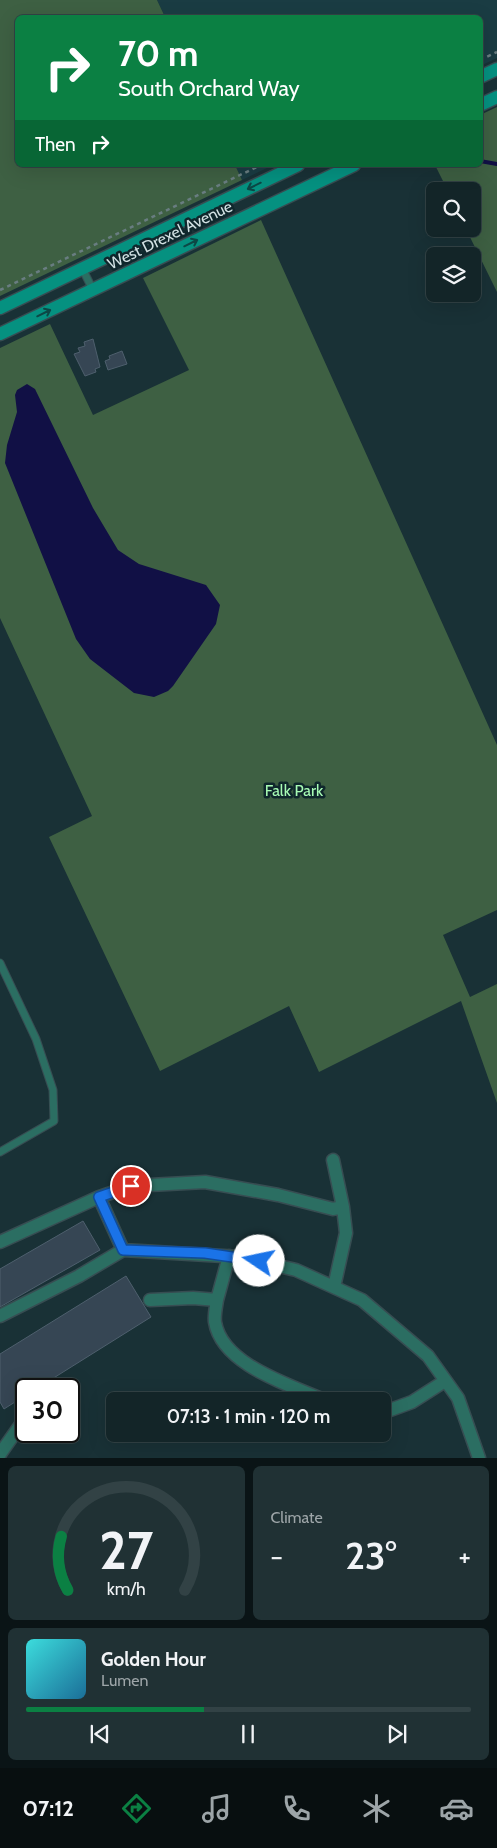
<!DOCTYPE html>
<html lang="en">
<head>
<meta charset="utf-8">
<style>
  :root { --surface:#132528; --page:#203134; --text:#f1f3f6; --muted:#9da5a8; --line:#324245; --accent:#0b8043 }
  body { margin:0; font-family:Cabin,sans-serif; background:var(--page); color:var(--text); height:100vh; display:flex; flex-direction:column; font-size:19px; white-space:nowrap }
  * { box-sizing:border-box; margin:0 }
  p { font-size:16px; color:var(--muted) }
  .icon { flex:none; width:28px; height:28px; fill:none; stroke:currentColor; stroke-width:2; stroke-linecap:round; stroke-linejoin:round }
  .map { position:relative; height:1458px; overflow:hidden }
  .sheet { display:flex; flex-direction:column; gap:8px; padding:8px; background:#0a1416; flex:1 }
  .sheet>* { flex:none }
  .top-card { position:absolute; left:15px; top:15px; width:468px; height:152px; border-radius:8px; box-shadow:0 5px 20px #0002,0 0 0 1px var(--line); background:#0b8043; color:#fff; overflow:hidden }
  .fabs { position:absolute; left:426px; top:182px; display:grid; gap:10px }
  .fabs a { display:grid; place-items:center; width:55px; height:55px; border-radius:8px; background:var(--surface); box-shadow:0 5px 20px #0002,0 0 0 1px var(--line); font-size:25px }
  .speed { position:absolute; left:15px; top:1378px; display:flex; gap:10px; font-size:25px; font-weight:700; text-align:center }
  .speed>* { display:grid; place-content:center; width:65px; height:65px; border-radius:50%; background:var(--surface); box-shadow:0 5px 20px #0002,0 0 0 1px var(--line); line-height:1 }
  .speed .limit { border:2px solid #111; border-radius:8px; background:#fff; color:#111 }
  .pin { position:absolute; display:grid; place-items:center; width:42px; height:42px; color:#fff; margin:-21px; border:2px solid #fff; border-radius:50%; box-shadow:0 1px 5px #0007 }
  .me { position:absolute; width:55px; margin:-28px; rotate:281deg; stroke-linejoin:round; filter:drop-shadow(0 0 4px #0008) }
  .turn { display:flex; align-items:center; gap:18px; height:105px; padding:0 20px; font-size:22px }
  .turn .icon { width:65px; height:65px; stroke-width:2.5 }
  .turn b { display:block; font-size:35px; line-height:42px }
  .then { display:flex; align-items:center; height:48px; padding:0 20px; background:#0003; gap:10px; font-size:19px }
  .big { font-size:38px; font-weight:600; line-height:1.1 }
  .sheet .tile { flex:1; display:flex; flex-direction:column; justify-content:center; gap:8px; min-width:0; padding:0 18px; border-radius:8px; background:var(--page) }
  .sheet .dial { align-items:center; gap:0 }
  .dial svg { height:130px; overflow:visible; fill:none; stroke:var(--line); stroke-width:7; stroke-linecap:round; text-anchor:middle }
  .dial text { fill:var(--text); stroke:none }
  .song { display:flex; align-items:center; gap:15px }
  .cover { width:60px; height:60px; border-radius:8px; background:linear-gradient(135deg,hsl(180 70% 55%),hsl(200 70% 35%)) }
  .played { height:5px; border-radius:2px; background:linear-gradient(90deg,var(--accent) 40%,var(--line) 40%) }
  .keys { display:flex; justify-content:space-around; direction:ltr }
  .heat { display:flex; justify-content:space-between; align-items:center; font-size:28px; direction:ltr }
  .sheet .tiles { flex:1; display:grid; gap:8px; grid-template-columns:1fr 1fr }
  .tile:last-child { grid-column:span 2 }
  .trip { position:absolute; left:106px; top:1392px; width:285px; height:50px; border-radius:8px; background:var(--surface); box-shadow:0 5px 20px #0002,0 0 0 1px var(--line); font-weight:600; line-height:50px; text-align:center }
  .menu { display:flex; height:80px; justify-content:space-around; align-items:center; background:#080f10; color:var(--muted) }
  .menu .icon { width:35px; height:35px }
  .menu .active { color:var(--accent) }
  .menu b { font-size:22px; color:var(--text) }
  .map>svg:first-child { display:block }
  .built { fill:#1a3c43 }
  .green { fill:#3e6043 }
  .water { fill:#111045 }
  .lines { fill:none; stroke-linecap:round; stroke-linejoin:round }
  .stream { stroke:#111045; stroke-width:4 }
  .building { fill:#364654; stroke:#4e5f6d }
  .lane-casing { stroke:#374d52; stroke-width:9 }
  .street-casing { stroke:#374d52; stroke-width:15 }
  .secondary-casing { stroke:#374d52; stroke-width:15 }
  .path { stroke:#697d81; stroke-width:2.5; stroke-dasharray:4 4; stroke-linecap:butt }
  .lane { stroke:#2b6e62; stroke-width:7 }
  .street { stroke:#2b6e62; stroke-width:12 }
  .secondary { stroke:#059180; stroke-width:12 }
  .oneway { stroke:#0c4745 }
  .route-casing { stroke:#114b97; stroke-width:12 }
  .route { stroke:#1a73e8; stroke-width:9 }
  .labels { text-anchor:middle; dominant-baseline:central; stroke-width:5; stroke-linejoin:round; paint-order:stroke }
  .street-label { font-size:16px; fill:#d3e2e4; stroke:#0f272c }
  .park-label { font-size:16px; fill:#a7fbb4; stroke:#0f272c }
</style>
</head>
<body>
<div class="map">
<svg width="497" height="1458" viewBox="0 0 497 1458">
  <rect width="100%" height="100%" fill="#193136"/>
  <path class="built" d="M 157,0 L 497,0 L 497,58 L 480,66 L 480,18 L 165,17 Z
    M 235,165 L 273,165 L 242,180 Z"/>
  <path class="green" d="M 0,0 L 157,0 L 165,17 L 18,18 L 18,165 L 235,165 L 242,180 L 0,296 Z
    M 497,107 L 497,292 L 466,229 L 472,229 L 472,191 L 448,191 L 435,165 L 480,165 L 480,115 Z
    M 261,220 L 497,745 L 497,910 L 443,935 L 470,997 L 497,984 L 497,1103 L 461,1001 L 319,1072 L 289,1006 L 160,1071 L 49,837 L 92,816 L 0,618 L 0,348 L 50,324 L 93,415 L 189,370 L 143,278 Z"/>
  <path class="water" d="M 27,384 L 35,389 L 93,508 L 118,550 L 139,564 L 206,585 L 220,605 L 216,624 L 173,686 L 168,691 L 154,697 L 134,693 L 90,659 L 76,639 L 5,463 L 7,445 L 17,412 L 15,395 L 17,390 Z"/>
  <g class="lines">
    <path class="stream" d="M 480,161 L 497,164"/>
  </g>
  <path class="building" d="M 93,339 L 100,367 L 95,369 L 96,372 L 85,376 L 74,354 L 80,352 L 78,348 L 85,346 L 84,342 Z
    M 122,351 L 127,364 L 108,370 L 105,361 L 110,359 L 109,356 Z
    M 83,1221 L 100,1250 L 0,1307 L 0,1269 Z
    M 126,1276 L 151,1317 L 36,1389 L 26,1389 L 26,1395 L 4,1409 L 0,1402 L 0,1354 Z"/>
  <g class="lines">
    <g class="lane-casing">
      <path id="lane" d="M 82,268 L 93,290
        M 0,963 L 36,1039 L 53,1090 L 54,1121 L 0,1152"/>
    </g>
    <g class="street-casing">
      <path id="street" d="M 99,1197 L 123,1250
        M 0,1242 L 99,1197 L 131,1186 L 205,1182 L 278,1195 L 333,1209 L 343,1207 L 333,1160
        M 123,1250 L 240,1257 L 296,1270 L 362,1300 L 428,1356 L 458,1398 L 479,1458
        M 334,1287 L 346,1233 L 343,1207
        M 150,1300 L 193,1298 L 217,1300 L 229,1256
        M 217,1300 C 216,1307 214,1315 215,1322 C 222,1365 290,1385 326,1401
        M 0,1316 L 79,1276 L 123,1250
        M 382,1413 L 412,1402 L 445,1381
        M 0,1454 L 24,1420"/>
    </g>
    <g class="secondary-casing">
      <path id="secondary" d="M 480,77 L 497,69
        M 480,105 L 497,97
        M 0,308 L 298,165
        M 0,334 L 354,165"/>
    </g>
    <path class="path" d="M 480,60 L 497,52
      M 0,290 L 261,165"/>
    <use href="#lane" class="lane"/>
    <use href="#street" class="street"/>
    <use href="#secondary" class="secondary"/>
  </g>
  <defs><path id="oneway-shaft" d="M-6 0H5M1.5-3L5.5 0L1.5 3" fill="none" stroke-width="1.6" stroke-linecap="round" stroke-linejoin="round" transform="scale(1.25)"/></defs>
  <g class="oneway">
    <use href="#oneway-shaft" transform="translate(254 186) rotate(154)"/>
    <use href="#oneway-shaft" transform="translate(191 243) rotate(-26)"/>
    <use href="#oneway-shaft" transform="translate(44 313) rotate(-26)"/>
  </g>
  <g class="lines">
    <g class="route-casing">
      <path id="route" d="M 131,1186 L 99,1197 L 123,1250 L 205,1253 L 259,1261"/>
    </g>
    <use href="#route" class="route"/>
  </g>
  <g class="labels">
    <g class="street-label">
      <text transform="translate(170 235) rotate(-26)">West Drexel Avenue</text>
    </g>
    <g class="park-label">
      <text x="294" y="790">Falk Park</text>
    </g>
  </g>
</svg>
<div class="fabs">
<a><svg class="icon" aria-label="search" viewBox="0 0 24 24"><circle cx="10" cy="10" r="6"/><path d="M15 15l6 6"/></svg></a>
<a><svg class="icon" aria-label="layers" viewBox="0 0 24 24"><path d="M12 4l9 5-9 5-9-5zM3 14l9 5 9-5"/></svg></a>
</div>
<div class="speed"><div class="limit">30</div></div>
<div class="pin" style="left:131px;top:1186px;background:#d93025"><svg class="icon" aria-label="arrive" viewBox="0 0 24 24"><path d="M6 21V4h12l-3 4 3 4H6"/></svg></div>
<svg class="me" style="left:259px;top:1261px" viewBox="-20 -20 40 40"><circle r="19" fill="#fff"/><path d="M0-13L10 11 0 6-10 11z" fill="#1a73e8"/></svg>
<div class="trip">07:13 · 1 min · 120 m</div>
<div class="top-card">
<div class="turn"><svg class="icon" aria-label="right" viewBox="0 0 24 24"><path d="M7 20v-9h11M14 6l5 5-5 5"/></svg><div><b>70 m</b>South Orchard Way</div></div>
<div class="then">Then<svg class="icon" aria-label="right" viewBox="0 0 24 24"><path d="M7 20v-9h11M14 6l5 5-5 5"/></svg></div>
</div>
</div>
<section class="sheet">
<div class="tiles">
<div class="tile dial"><svg viewBox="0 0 100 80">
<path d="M14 69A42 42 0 1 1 86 69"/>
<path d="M14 69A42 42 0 0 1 10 36" stroke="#0b8043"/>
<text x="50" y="56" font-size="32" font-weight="700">27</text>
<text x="50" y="72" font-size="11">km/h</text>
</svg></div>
<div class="tile"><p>Climate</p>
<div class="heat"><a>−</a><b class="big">23°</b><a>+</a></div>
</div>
<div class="tile">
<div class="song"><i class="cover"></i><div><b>Golden Hour</b><p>Lumen</p></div></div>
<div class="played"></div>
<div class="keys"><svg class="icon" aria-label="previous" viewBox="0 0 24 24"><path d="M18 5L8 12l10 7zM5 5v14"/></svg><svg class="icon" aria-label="pause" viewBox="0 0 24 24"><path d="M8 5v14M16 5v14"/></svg><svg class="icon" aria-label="next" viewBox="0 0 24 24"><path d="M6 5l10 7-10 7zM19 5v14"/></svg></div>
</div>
</div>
</section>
<nav class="menu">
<b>07:12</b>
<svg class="icon active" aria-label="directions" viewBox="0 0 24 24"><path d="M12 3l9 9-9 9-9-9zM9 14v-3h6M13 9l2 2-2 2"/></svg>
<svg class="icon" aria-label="music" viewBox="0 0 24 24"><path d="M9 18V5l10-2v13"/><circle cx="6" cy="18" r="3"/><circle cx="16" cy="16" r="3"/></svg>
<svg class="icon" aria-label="phone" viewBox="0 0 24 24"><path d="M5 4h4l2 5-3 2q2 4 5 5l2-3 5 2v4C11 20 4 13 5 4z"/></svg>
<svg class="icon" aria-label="climate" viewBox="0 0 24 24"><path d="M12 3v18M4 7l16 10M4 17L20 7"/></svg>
<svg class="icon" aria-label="car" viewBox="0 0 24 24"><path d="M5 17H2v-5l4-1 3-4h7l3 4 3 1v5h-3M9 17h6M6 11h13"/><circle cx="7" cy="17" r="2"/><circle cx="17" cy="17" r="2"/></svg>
</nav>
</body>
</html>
